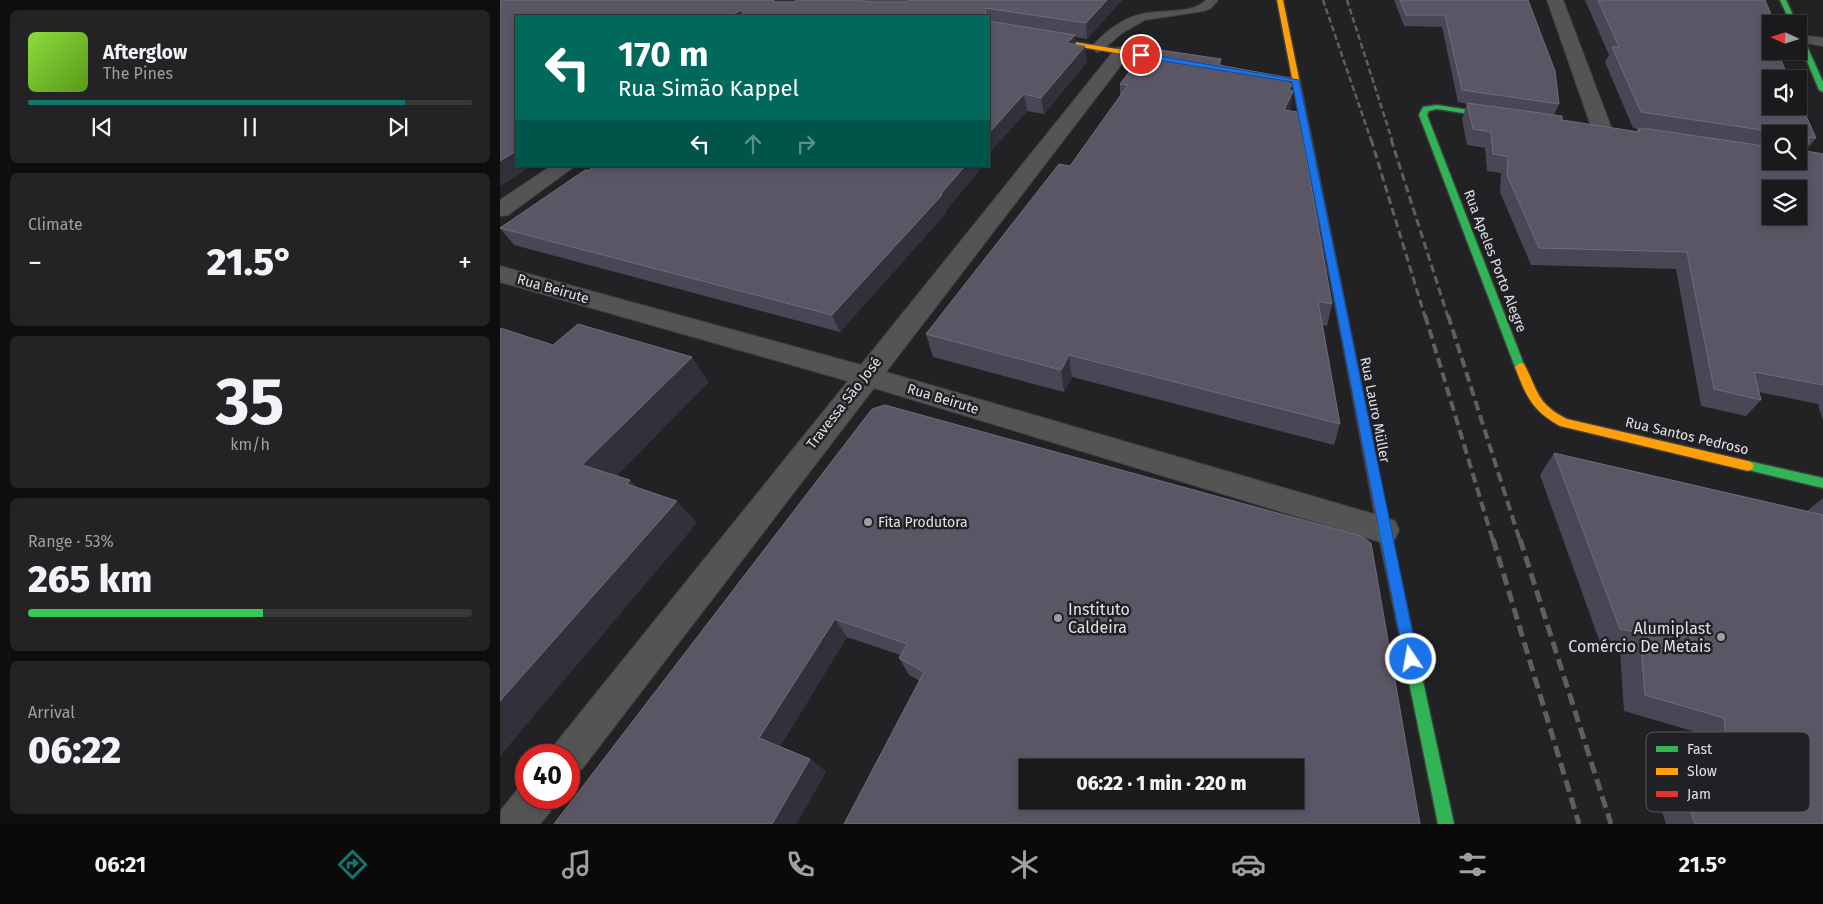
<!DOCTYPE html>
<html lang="en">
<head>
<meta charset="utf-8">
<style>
  :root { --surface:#1a191b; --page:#232224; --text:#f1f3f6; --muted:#9fa0a3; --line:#38383a; --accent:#0f766e }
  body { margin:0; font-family:"Fira Sans",sans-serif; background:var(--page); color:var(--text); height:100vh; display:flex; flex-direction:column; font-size:19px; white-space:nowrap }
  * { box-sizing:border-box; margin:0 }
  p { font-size:16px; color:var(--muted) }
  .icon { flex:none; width:28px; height:28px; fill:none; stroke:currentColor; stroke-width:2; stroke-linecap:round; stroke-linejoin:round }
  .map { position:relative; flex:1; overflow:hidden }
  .sheet { display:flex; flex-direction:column; gap:10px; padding:10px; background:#0e0e0f; width:500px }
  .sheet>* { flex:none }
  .hud { position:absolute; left:15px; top:15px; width:475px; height:152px; border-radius:0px; box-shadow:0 2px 8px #0003,0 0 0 1px var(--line); background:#00695c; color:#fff; overflow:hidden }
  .needle { width:32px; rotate:274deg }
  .fabs { position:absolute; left:1262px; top:15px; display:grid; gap:10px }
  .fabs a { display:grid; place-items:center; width:45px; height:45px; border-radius:0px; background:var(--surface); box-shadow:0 2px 8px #0003,0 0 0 1px var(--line); font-size:25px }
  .speed { position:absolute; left:15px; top:744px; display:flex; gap:10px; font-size:25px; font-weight:700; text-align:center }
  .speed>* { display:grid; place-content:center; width:65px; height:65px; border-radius:50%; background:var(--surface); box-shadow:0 2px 8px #0003,0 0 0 1px var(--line); line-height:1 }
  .speed .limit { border:8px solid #d22; background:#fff; color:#111 }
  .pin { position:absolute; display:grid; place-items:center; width:42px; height:42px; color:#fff; margin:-21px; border:2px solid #fff; border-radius:50%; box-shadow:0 1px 5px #0007 }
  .me { position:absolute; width:55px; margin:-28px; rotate:348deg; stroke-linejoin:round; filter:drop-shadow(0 0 4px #0008) }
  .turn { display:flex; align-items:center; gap:18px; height:105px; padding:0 20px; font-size:22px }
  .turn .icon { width:65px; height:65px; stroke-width:2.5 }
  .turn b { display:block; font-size:35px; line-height:42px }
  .lanes { display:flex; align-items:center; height:48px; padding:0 20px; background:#0003; justify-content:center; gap:25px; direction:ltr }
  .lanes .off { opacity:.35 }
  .big { font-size:38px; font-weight:800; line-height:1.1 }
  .sheet .tile { flex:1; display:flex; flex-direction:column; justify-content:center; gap:8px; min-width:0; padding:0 18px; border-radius:8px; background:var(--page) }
  .sheet .dial { align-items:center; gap:0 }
  .dial b { font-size:65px; line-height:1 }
  .song { display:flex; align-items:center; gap:15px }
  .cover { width:60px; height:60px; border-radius:8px; background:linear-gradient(135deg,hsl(90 70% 55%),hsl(90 70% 35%)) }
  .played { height:5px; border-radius:2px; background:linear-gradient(90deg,var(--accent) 85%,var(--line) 85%) }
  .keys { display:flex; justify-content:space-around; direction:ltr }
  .heat { display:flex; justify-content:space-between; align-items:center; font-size:28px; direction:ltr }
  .charge { height:8px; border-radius:4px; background:linear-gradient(90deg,#34c759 53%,var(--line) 0) }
  .trip { position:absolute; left:519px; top:759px; width:285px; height:50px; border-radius:0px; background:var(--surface); box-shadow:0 2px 8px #0003,0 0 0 1px var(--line); font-weight:800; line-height:50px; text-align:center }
  .menu { display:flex; height:80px; justify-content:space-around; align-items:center; background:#0a0a0b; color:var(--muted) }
  .menu .icon { width:35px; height:35px }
  .menu .selected { color:var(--accent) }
  .menu b { font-size:22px; color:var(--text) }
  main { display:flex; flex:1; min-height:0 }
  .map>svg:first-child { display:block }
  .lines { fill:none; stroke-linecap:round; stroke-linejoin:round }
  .lane-casing { stroke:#3e3e40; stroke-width:2 }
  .street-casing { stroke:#3e3e40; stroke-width:2 }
  .fast-casing { stroke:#3e3e40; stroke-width:3 }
  .slow-casing { stroke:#3e3e40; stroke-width:3 }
  .jam-casing { stroke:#3e3e40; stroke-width:3 }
  .lane { fill:#545455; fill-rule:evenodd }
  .street { fill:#545455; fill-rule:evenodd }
  .fast { fill:#30b455; fill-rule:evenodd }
  .slow { fill:#ff9f0a; fill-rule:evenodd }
  .jam { fill:#e5322d; fill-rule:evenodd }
  .rail-far3 { stroke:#5f5f60; stroke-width:2.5; stroke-dasharray:6 3; stroke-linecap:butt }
  .rail-far2 { stroke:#5f5f60; stroke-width:3; stroke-dasharray:8 4; stroke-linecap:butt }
  .rail-far1 { stroke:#5f5f60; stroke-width:4; stroke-dasharray:10 5; stroke-linecap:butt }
  .rail { stroke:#5f5f60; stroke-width:5; stroke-dasharray:12 6; stroke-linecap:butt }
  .wall { fill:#4a4656; fill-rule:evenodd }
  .shaded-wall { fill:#33303b }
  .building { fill:#5b5665; stroke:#706c79; fill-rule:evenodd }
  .route { fill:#1a73e8; stroke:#114b97 }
  .poi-dot { fill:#9f9ea1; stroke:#212025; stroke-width:2 }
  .labels { text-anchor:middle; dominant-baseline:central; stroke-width:5; stroke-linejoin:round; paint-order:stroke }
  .street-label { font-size:14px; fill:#e2e1e4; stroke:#212025 }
  .poi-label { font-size:14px; fill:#e2e1e4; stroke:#212025; text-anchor:start }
  .near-poi-label { font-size:16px; fill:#e2e1e4; stroke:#212025; text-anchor:start }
  .key { fill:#212025; stroke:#5b5a5e; stroke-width:1 }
  .key-label { font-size:14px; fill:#e2e1e4 }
</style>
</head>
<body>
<main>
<section class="sheet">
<div class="tile">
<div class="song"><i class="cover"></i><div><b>Afterglow</b><p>The Pines</p></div></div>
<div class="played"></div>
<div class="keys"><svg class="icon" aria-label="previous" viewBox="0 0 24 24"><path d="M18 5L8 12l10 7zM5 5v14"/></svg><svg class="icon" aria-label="pause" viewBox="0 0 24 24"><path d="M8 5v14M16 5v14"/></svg><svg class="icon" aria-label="next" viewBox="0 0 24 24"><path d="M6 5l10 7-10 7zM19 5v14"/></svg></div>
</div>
<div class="tile"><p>Climate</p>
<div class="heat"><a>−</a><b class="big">21.5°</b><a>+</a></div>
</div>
<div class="tile dial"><b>35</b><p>km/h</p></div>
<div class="tile"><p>Range · 53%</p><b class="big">265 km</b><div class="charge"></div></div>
<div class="tile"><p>Arrival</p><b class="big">06:22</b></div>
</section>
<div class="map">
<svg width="1323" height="824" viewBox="0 0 1323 824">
  <rect width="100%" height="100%" fill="#222124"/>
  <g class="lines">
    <g class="lane-casing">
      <path id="lane" d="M 706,0 L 718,0 L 711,8 L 704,11 L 645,20 L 622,33 L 601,51 L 597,52 L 591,48 C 602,34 624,17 642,14 C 661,9 692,15 706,0 Z
        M 1300,35 L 1323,38 L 1323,46 L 1299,42 Z"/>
    </g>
    <g class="street-casing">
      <path id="street" d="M 1047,0 L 1063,0 L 1113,132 L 1110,136 L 1096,136 L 1093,132 Z
        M 622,47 L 628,48 L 630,52 L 628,56 L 386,372 L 884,517 L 895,521 L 899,530 L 895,539 L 884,543 L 374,388 L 82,769 L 69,775 L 69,755 L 51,755 L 56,743 L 348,381 L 0,282 L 0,266 L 361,365 L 616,48 Z
        M 51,166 L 75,166 L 8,215 L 0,216 L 0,200 Z
        M 26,783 L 26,798 L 55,798 L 50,812 L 40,824 L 0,824 L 1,810 L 22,784 Z"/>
    </g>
    <g class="fast-casing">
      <path id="fast" d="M 1280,0 L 1286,0 L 1297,24 L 1291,24 Z
        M 1299,33 L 1302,35 L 1323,82 L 1323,92 L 1319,90 L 1299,42 Z
        M 937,105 L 1001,115 L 1005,117 L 1001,119 L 937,109 L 929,111 L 927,115 L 1025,367 L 1024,370 L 1016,370 L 1015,367 L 919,115 L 923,107 Z
        M 1248,461 L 1323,478 L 1323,488 L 1244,469 L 1242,466 L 1244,463 Z
        M 883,520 L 887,521 L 889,525 L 954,824 L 938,824 L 877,525 L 879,521 Z"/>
    </g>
    <g class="slow-casing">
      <path id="slow" d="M 777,0 L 783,0 L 853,344 L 848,348 L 843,344 Z
        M 489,28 L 678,59 L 682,61 L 678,63 L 489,32 Z
        M 1020,363 L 1024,364 C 1039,392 1036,403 1067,419 L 1248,461 L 1252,463 L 1254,466 L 1252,469 L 1248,471 L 1060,426 C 1032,411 1026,396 1015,367 Z"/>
    </g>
    <g class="jam-casing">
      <path id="jam" d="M 848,340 L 853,344 L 889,525 L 887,529 L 883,530 L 879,529 L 877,525 L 843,344 Z"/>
    </g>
    <use href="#lane" class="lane"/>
    <use href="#street" class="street"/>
    <use href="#fast" class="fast"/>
    <use href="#slow" class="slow"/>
    <use href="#jam" class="jam"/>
    <path class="rail-far3" d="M 823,0 L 871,140
      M 847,0 L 892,140"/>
    <path class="rail-far2" d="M 871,139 L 925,317
      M 891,139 L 948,317"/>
    <path class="rail-far1" d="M 925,315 L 993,541
      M 948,315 L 1020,541"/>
    <path class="rail" d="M 993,539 L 1079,824
      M 1020,539 L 1111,824"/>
  </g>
  <path class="wall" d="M 0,0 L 296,1 L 297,0 L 622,0 L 587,39 L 575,37 L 576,45 L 587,62 L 544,114 L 527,111 L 489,153 L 489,16 L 16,16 L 16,166 L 31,166 L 0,186 Z
    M 894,0 L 1028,0 L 1059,104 L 1054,115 L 1062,120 L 1136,132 L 1138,129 L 1133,128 L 1105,62 L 1109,55 L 1085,0 L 1265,0 L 1271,14 L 1268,21 L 1270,28 L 1268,32 L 1316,138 L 1306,151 L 1323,154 L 1323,421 L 1318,404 L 1259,392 L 1261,400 L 1246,416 L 1201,406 L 1176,269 L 1031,265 L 1000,192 L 1001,173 L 987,171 L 985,148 L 967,145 L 962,119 L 967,104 L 958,102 L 942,27 L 904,26 ZM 1271,134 L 1299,134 L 1299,161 L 1271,161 Z
    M 721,59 L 721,65 L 790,84 L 791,91 L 793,91 L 790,111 L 832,304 L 827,326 L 823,325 L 840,424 L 834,445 L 572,377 L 564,392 L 433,357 L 426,334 L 570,166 L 620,96 L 620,84 Z
    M 95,166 L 483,166 L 446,210 L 446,213 L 340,332 L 14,245 L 0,228 Z
    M 372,409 L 871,543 L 420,681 L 409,675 L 399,658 L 400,655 L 347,637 L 280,746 L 310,759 L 326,772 L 296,824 L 54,824 Z
    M 1054,453 L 1307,511 L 1323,498 L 1323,824 L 1166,824 L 1158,799 L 1182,786 L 1204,793 L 1199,733 L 1124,711 L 1120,651 L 1102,648 L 1040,475 Z"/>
  <path class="shaded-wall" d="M 274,0 L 295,0 L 296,2 L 274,2 Z
    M 607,0 L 622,0 L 587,39 L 586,23 Z
    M 241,10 L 243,16 L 231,16 Z
    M 575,35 L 576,51 L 567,43 Z
    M 585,46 L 587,62 L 544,114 L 541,98 Z
    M 792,84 L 791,96 L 793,91 L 790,112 L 784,110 L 789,90 Z
    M 524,94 L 527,111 L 489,153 L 489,133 Z
    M 16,151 L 16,166 L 31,166 L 0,186 L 0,161 Z
    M 465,166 L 483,166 L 446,210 L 446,213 L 340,332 L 332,315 Z
    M 569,355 L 572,377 L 564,392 L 561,370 Z
    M 192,357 L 209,382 L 105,488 L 82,465 Z
    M 130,480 L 151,503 L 127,484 Z
    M 177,501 L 197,523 L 0,756 L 0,701 Z
    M 335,619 L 347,637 L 276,752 L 259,738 Z
    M 310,759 L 326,772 L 296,824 L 272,824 Z"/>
  <path class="building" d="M 0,0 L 274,0 L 274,2 L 294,2 L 297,0 L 355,0 L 371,2 L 407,2 L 409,0 L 607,0 L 586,23 L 485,8 L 486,16 L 245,16 L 241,10 L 231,16 L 16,16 L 16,151 L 0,161 Z
    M 900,0 L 1028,0 L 1055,71 L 1059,104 L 962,90 L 945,15 L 906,15 Z
    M 1098,0 L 1265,0 L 1271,14 L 1264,14 L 1270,28 L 1266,27 L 1271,40 L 1271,51 L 1277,51 L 1289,79 L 1271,79 L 1271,106 L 1299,106 L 1299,100 L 1316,138 L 1309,137 L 1309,143 L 1299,143 L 1299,134 L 1282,134 L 1282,133 L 1141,112 L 1112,47 L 1119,47 Z
    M 489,21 L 575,35 L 567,43 L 585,46 L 541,98 L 524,94 L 489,133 Z
    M 647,48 L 721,59 L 718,65 L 791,78 L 789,83 L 792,84 L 789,90 L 793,91 L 784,110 L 798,112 L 812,191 L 832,304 L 818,301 L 840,424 L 569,355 L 561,370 L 426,334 L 559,164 L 570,166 L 628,85 L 620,84 Z
    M 967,103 L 1062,116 L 1062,120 L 1139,132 L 1138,129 L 1149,129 L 1271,147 L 1271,161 L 1299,161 L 1299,148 L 1301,150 L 1323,154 L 1323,385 L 1254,372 L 1261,400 L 1214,389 L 1187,252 L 1039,248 L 1007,175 L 1008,157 L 993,154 L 991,132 L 973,129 ZM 1271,189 L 1299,189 L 1299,216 L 1271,216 Z
    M 95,166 L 465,166 L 440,195 L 442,195 L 332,315 L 0,228 L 85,170 L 89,170 Z
    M 78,324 L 192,357 L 82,465 L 130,480 L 127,484 L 177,501 L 0,701 L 0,328 L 53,345 Z
    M 385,405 L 861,536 L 871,543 L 920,824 L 344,824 L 424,672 L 399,658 L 407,644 L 335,619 L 259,738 L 310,759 L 272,824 L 54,824 L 372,409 ZM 528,768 L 795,768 L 795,800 L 528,800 Z
    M 1054,453 L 1323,515 L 1323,824 L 1195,824 L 1182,786 L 1233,803 L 1224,718 L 1145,695 L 1140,633 L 1120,629 Z"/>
  <path class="route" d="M 641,53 L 799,80 L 918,659 L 916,664 L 911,666 L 906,664 L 904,659 L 792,82 L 639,57 Z"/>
  <g class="poi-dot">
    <circle cx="368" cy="522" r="5"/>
    <circle cx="558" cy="618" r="5"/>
    <circle cx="1221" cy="637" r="5"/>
  </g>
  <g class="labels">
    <g class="street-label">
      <text transform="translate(995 261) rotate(69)">Rua Apeles Porto Alegre</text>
      <text transform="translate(53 289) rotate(16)">Rua Beirute</text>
      <text transform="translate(443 399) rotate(17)">Rua Beirute</text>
      <text transform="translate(344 403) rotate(-52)">Travessa São José</text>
      <text transform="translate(875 410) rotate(79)">Rua Lauro Müller</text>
      <text transform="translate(1187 436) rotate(13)">Rua Santos Pedroso</text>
    </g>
    <g class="poi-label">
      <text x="378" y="522">Fita Produtora</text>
    </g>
    <g class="near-poi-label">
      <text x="568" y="609">Instituto<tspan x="568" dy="18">Caldeira</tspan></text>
      <text x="1211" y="628" text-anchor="end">Alumiplast<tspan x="1211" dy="18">Comércio De Metais</tspan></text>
    </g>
  </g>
  <rect x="1146" y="732" width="164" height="80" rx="8" class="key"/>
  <rect x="1156" y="746" width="22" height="6" fill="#30b455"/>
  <rect x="1156" y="768" width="22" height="7" fill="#ff9f0a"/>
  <rect x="1156" y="791" width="22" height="6" fill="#e5322d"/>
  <g class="key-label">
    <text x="1187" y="754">Fast</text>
    <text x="1187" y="776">Slow</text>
    <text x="1187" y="799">Jam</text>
  </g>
</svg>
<div class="fabs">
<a><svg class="needle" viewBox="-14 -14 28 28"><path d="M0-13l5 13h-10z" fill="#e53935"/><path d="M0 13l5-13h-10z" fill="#9fa0a3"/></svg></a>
<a><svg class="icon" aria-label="sound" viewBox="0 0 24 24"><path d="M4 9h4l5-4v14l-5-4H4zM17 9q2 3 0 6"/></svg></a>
<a><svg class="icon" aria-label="search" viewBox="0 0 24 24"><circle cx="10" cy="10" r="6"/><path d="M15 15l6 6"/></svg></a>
<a><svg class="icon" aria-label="layers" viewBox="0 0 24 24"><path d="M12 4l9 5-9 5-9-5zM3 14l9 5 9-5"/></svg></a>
</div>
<div class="speed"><div class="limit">40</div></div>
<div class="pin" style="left:641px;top:55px;background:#d93025"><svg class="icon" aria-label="arrive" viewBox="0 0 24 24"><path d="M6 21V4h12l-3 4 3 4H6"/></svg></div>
<svg class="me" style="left:911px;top:659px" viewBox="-20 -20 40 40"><circle r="17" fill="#1a73e8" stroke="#fff" stroke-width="3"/><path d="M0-11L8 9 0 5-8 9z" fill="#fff"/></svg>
<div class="trip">06:22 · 1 min · 220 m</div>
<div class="hud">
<div class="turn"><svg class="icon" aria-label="left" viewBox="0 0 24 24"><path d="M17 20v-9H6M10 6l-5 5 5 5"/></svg><div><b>170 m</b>Rua Simão Kappel</div></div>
<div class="lanes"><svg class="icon" aria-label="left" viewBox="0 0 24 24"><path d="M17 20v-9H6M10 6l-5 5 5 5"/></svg><svg class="icon off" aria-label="ahead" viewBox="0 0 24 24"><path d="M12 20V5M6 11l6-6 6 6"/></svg><svg class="icon off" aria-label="right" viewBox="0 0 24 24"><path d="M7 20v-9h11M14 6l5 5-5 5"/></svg></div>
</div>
</div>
</main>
<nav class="menu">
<b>06:21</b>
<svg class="icon selected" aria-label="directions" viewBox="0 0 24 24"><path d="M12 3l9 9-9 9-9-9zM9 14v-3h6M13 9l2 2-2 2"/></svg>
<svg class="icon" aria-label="music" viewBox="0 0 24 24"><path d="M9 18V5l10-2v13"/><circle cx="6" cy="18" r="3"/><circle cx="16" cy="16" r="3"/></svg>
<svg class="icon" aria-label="phone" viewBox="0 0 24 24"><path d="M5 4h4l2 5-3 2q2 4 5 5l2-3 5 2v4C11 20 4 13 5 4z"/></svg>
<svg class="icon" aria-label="climate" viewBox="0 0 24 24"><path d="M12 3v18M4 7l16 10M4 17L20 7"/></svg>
<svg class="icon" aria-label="car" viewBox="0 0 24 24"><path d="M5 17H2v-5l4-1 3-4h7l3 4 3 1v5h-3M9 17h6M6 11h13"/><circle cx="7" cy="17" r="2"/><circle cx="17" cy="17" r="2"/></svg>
<svg class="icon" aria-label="filters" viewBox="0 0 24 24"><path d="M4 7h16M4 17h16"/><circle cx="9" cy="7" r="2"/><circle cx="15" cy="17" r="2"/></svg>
<b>21.5°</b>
</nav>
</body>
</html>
